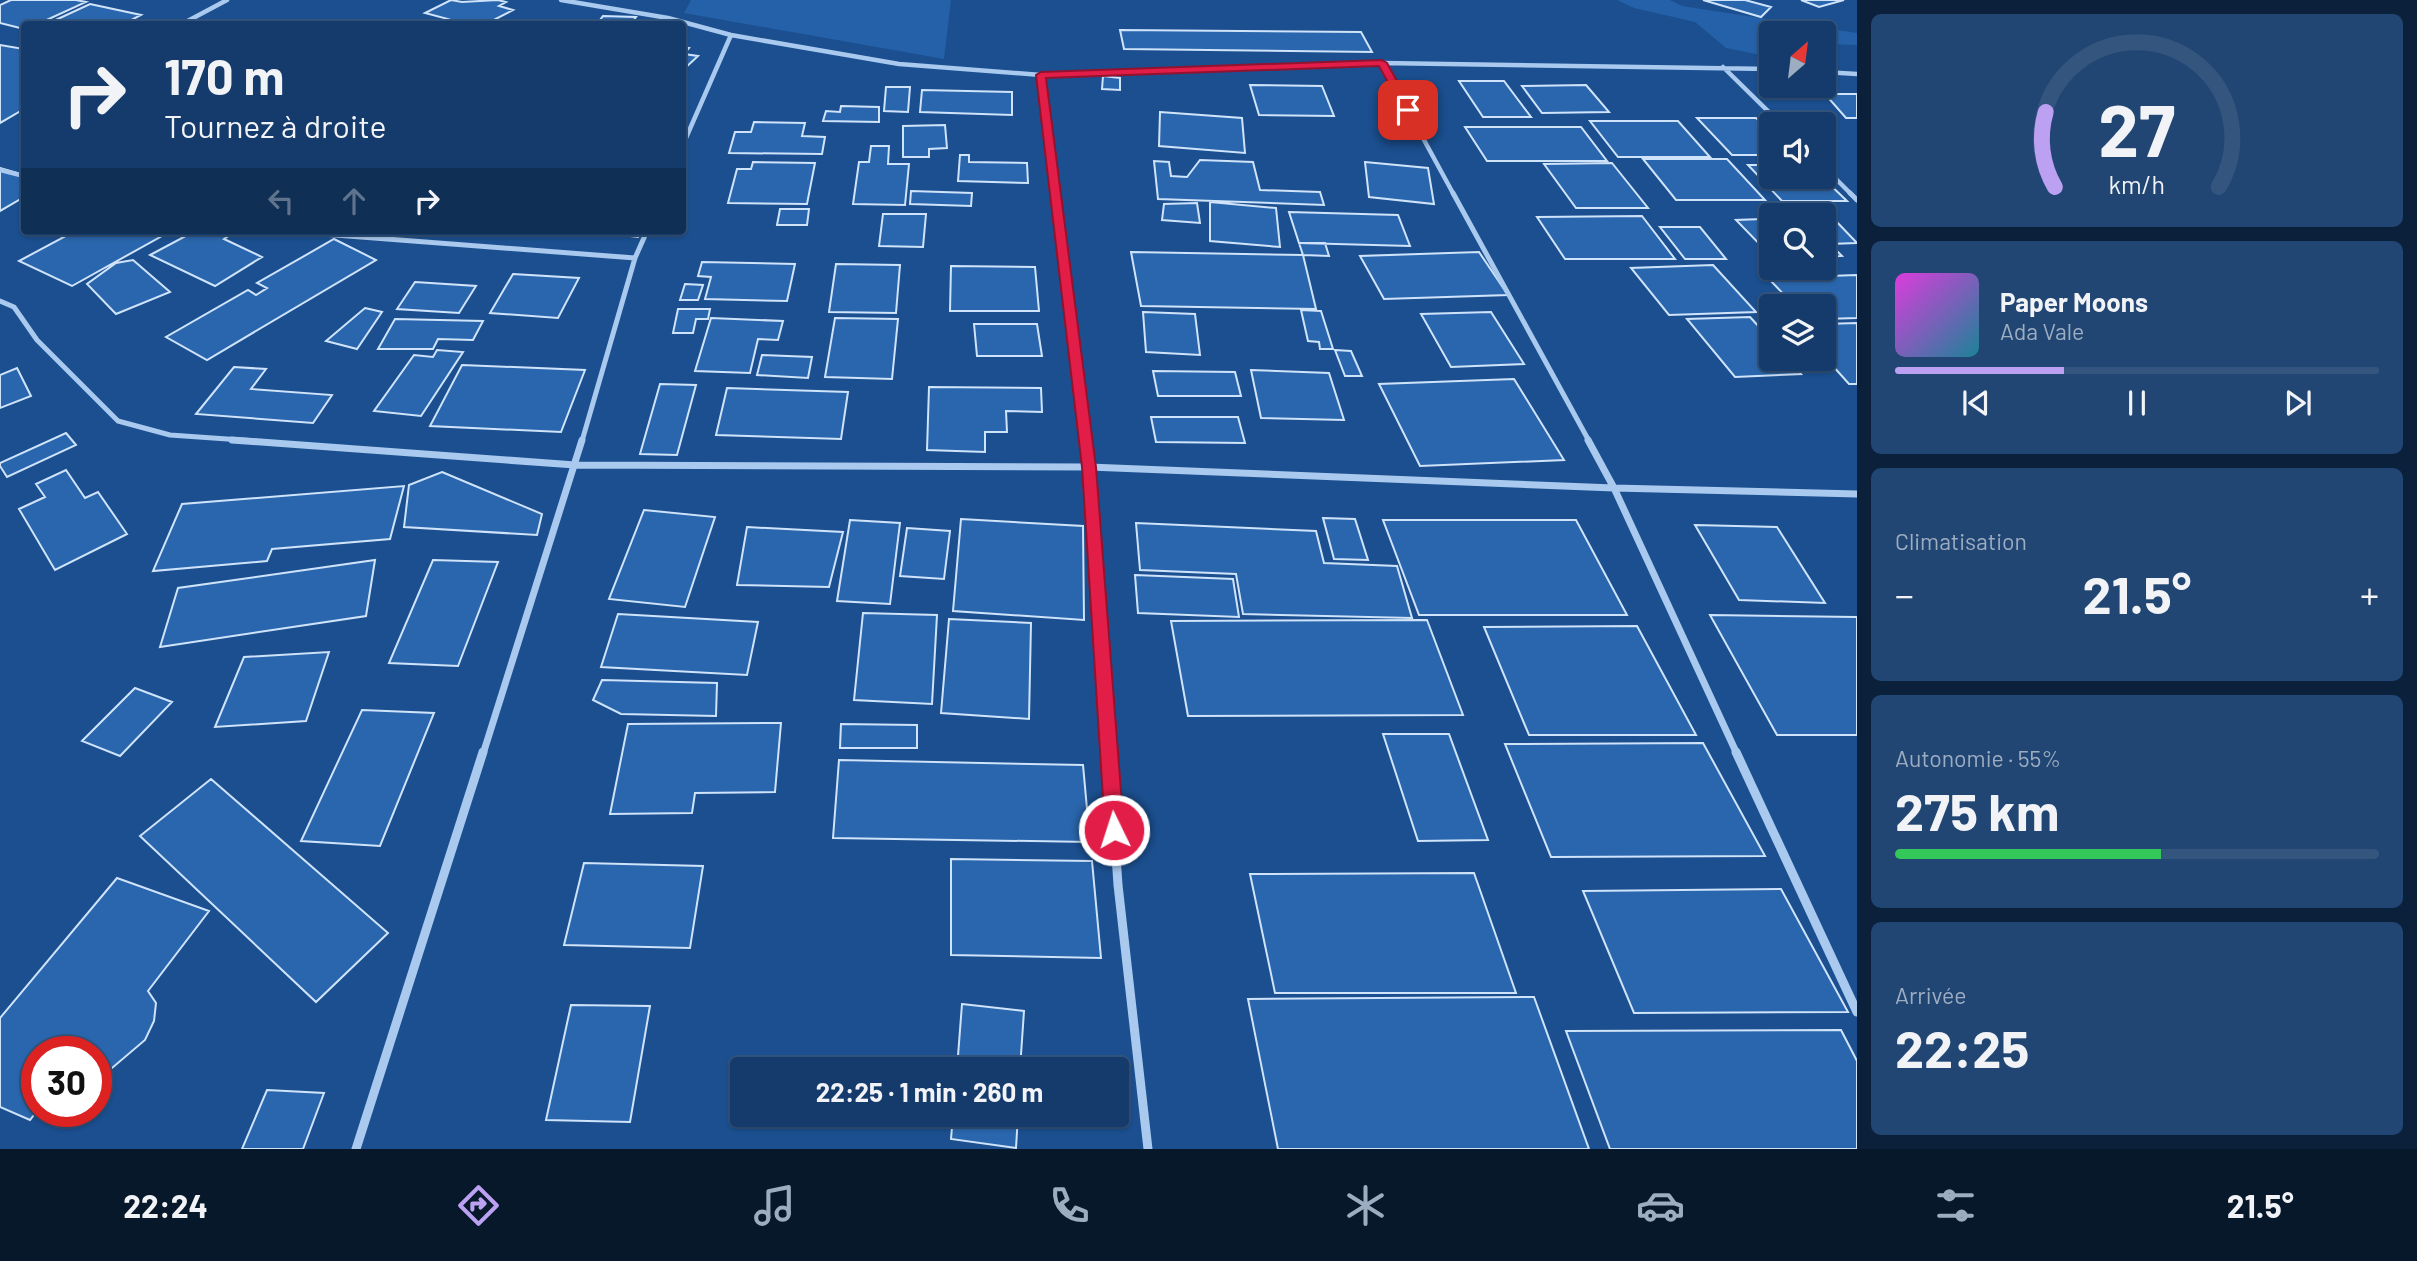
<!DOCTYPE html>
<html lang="fr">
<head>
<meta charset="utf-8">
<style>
  :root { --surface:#143b6b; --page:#214673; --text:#f1f3f6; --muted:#9dadc1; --line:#33557e; --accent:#bca0f2 }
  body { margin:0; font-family:Barlow,sans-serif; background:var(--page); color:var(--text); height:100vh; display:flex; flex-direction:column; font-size:26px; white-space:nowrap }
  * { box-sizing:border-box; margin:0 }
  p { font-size:23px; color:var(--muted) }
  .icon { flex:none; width:38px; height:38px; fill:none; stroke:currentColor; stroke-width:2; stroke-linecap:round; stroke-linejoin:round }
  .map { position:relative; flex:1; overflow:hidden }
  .sheet { display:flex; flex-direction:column; gap:14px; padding:14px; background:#0b203b; width:560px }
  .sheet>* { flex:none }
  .guide { position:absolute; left:21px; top:21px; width:665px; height:214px; border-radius:7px; box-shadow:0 2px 5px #0004,0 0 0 2px var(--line); background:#143b6b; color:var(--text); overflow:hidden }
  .needle { width:46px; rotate:28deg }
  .fabs { position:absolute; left:1759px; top:21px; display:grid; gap:14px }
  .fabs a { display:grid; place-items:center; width:77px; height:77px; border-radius:7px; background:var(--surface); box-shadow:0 2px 5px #0004,0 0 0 2px var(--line); font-size:35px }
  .speed { position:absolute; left:21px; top:1036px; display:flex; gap:14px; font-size:35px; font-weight:700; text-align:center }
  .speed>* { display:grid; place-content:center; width:91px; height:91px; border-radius:50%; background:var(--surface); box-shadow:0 2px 5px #0004,0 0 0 2px var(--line); line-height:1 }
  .speed .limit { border:10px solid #d22; background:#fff; color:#111 }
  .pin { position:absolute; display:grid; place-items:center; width:60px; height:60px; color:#fff; margin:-30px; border-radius:14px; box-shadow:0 4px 10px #0006 }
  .me { position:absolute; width:77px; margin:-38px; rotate:356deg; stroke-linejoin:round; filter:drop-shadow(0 0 5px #0008) }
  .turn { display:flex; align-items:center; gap:24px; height:147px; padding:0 28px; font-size:32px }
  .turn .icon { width:91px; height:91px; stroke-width:2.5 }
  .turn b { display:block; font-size:49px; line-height:60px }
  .lanes { display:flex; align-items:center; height:66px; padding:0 28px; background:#0003; justify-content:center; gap:35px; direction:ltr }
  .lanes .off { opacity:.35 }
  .big { font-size:52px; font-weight:700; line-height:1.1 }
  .sheet .card { flex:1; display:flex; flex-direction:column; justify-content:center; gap:10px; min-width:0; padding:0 24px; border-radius:10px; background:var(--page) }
  .sheet .dial { align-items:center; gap:0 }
  .dial svg { height:182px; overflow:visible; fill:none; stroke:var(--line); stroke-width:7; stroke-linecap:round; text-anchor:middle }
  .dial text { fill:var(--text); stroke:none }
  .song { display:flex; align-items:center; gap:21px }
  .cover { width:84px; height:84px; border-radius:10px; background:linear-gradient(135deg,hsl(300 70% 55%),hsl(190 70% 35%)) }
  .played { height:7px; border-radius:4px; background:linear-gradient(90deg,var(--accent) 35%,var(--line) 35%) }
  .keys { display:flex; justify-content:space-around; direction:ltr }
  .heat { display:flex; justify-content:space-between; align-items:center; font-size:38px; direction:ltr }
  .charge { height:10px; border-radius:5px; background:linear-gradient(90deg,#34c759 55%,var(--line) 0) }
  .trip { position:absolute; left:730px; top:1057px; width:399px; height:70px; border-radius:7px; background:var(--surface); box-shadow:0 2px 5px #0004,0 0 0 2px var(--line); font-weight:700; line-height:70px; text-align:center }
  .dock { display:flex; height:112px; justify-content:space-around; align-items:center; background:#08182b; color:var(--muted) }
  .dock .icon { width:49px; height:49px }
  .dock .active { color:var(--accent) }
  .dock b { font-size:32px; color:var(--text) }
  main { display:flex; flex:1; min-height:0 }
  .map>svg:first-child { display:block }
  .green { fill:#2461a8 }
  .building { fill:#2a66ad; stroke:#cfe3fa; stroke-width:2 }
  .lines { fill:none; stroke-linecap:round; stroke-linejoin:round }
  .minor-far3 { stroke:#a9c9ee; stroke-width:4.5 }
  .minor-far2 { stroke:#a9c9ee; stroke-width:5 }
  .minor-far1 { stroke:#a9c9ee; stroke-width:7 }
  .minor { stroke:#a9c9ee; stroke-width:9 }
  .route { fill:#e11d48; stroke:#92132f; stroke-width:2 }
</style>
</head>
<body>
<main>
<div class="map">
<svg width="1857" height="1149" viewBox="0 0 1857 1149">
  <rect width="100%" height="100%" fill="#1b4f8f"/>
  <path class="green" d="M 691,0 L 951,0 L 944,59 L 684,13 Z
    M 1617,0 L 1670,0 L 1682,6 L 1857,33 L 1857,45 L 1824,44 L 1824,33 L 1771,33 L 1771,57 L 1726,48 L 1695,22 L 1634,8 Z"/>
  <path class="building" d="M 11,0 L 76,0 L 86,2 L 38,24 L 24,24 L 24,29 L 0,23 L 0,5 Z
    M 451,0 L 462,2 L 498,0 L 506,2 L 499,6 L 513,10 L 486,24 L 451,24 L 443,22 L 448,19 L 425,13 Z
    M 1703,0 L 1745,0 L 1771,7 L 1761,17 Z
    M 1801,0 L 1844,0 L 1819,7 Z
    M 90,4 L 141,15 L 124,24 L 47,24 Z
    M 603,16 L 636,17 L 631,24 L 597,24 Z
    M 1120,30 L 1361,32 L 1372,52 L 1124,49 Z
    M 0,45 L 24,49 L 24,109 L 0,123 Z
    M 682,47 L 689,48 L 684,54 L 698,56 L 682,71 Z
    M 1103,76 L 1120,78 L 1120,90 L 1102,89 Z
    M 1459,81 L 1504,81 L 1531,117 L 1483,117 Z
    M 1250,85 L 1322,86 L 1334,116 L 1259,115 Z
    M 1586,85 L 1609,112 L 1542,113 L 1522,86 Z
    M 886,87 L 910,87 L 908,112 L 884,111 Z
    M 922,90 L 1012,92 L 1012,115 L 920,112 Z
    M 1825,94 L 1857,94 L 1857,118 L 1846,118 Z
    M 841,106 L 879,107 L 879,122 L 823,121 L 826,111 L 840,112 Z
    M 1160,112 L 1242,118 L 1245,153 L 1159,146 Z
    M 1697,118 L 1756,118 L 1771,132 L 1771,155 L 1732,155 Z
    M 1590,121 L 1678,121 L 1710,157 L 1618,157 Z
    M 754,122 L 805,123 L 802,136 L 825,137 L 822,154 L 729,153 L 735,132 L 751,132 Z
    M 945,125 L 947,148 L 929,149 L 929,157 L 903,157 L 903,126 Z
    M 1465,127 L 1581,127 L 1607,161 L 1487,161 Z
    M 871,146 L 889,146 L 888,164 L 909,164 L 905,205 L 853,204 L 859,162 L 869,162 Z
    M 960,155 L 969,155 L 969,162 L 1027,163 L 1028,183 L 958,181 Z
    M 1643,159 L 1727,159 L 1765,200 L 1676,200 Z
    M 1200,160 L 1253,162 L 1260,190 L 1320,192 L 1324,205 L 1158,199 L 1154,161 L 1169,162 L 1171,176 L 1187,177 Z
    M 753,162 L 815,163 L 807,204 L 728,203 L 737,169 L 751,169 Z
    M 1365,162 L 1428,168 L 1434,204 L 1369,197 Z
    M 1612,163 L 1648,208 L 1576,208 L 1544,164 Z
    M 1748,165 L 1771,165 L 1771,177 L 1822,177 L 1847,201 L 1782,201 Z
    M 0,168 L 24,175 L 24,197 L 0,211 Z
    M 911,191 L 972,193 L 971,206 L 910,204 Z
    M 1210,202 L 1276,208 L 1280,247 L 1210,241 Z
    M 1197,203 L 1200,223 L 1162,220 L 1164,204 Z
    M 780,209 L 809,209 L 807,225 L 777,225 Z
    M 1289,212 L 1398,215 L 1410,246 L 1299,243 Z
    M 883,214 L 926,214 L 923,247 L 879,246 Z
    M 1642,216 L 1675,259 L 1565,259 L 1537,217 Z
    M 1763,219 L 1771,224 L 1771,256 L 1736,220 Z
    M 1834,219 L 1857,243 L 1830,244 L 1842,256 L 1824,257 L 1824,220 Z
    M 1660,227 L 1700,227 L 1726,259 L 1685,259 Z
    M 75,231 L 98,231 L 106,234 L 112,231 L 171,231 L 72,286 L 19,261 Z
    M 195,231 L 236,231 L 224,239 L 262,257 L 215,286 L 150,255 Z
    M 587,231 L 641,231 L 638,237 Z
    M 334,239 L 376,260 L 207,360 L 166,337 L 248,290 L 256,295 L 267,288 L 257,283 Z
    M 1299,243 L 1325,243 L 1329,256 L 1303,255 Z
    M 1131,252 L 1303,255 L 1316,309 L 1141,306 Z
    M 1479,252 L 1508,295 L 1384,299 L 1360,256 Z
    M 133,260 L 170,292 L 116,314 L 87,284 L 116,263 Z
    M 702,262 L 795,264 L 787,301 L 705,299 L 711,277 L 698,276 Z
    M 836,264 L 900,265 L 896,313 L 829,312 Z
    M 1713,265 L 1756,312 L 1669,315 L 1631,268 Z
    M 951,266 L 1035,267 L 1039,311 L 950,311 Z
    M 513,274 L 579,278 L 558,318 L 490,313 Z
    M 1857,275 L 1857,318 L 1824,319 L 1824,306 L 1795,306 L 1768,278 Z
    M 415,282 L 476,286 L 459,313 L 397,309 Z
    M 685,284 L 703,285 L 698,300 L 680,300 Z
    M 365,308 L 382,312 L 357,349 L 326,341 Z
    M 678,309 L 710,309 L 708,319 L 696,319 L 693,333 L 673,333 Z
    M 1301,310 L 1321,311 L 1333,349 L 1320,349 L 1319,342 L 1308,341 Z
    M 1143,312 L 1195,314 L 1200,355 L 1146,352 Z
    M 1491,312 L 1524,364 L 1451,367 L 1421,314 Z
    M 1750,317 L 1771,340 L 1771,359 L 1787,359 L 1801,374 L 1735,377 L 1687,319 Z
    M 711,318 L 783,321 L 778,340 L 758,339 L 750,373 L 695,371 Z
    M 835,318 L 898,319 L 892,379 L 825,377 Z
    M 395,319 L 483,321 L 473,340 L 438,339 L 433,349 L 378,349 Z
    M 1857,323 L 1857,384 L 1849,384 L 1824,356 L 1824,324 Z
    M 974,324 L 1037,324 L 1042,356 L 977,356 Z
    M 437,350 L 463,352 L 421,416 L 374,411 L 414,355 L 433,357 Z
    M 1335,350 L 1351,351 L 1362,376 L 1345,376 Z
    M 762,355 L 812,357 L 808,378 L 757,375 Z
    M 462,365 L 585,370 L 561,432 L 430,426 Z
    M 234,367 L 266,369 L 251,389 L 332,395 L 313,423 L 196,414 Z
    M 17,368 L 31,396 L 0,408 L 0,375 Z
    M 1251,370 L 1329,373 L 1344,420 L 1261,418 Z
    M 1153,371 L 1235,372 L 1241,396 L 1158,396 Z
    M 1514,379 L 1564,460 L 1420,466 L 1379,384 Z
    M 660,384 L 696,385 L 677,455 L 640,454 Z
    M 929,387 L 1041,388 L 1042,412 L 1006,411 L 1007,432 L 985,432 L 985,452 L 927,450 Z
    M 727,388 L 848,392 L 841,439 L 716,435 Z
    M 1151,417 L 1238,417 L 1245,443 L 1156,442 Z
    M 66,433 L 76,445 L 7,477 L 0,466 L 0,463 Z
    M 66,470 L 85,498 L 98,492 L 127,534 L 55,570 L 19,509 L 45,497 L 36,484 Z
    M 442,472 L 542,514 L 537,535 L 404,527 L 409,485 Z
    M 404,486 L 390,539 L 272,549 L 267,561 L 153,571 L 182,504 Z
    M 644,510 L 715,517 L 685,607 L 609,599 Z
    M 1323,518 L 1355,519 L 1368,560 L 1334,559 Z
    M 961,519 L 1083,526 L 1084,620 L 953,611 Z
    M 850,520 L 900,523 L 890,604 L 837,601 Z
    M 1383,520 L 1576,520 L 1627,615 L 1419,615 Z
    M 1136,523 L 1316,531 L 1324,563 L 1397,566 L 1412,618 L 1243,614 L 1236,574 L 1140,570 Z
    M 1695,525 L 1777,527 L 1825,603 L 1739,600 Z
    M 747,527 L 843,532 L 829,587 L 737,585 Z
    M 907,528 L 950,531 L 944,579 L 900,576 Z
    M 375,560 L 366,616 L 160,647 L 178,588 Z
    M 433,560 L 498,562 L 458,666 L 389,663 Z
    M 1135,575 L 1233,579 L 1239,617 L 1138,613 Z
    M 863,613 L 937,615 L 932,704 L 854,700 Z
    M 618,614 L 758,622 L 747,675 L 601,667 Z
    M 1710,615 L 1857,617 L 1857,735 L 1777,735 Z
    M 949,619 L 1031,623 L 1029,719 L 941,713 Z
    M 1427,620 L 1463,715 L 1188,716 L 1171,621 Z
    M 1637,626 L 1696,735 L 1529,735 L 1484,627 Z
    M 329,652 L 306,721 L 215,727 L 244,657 Z
    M 602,680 L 717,683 L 716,716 L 621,714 L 593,700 Z
    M 135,688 L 172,702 L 120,756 L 82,741 Z
    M 362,710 L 434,713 L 380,846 L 301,841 Z
    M 781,723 L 775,792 L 695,793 L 692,813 L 610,814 L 628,724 Z
    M 841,724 L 917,725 L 917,748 L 840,748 Z
    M 1383,734 L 1449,734 L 1488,840 L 1418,841 Z
    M 1703,743 L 1765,856 L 1551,857 L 1505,744 Z
    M 839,760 L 1083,765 L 1090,842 L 833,838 Z
    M 211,779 L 388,933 L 316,1002 L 140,836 Z
    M 951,859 L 1092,861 L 1101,958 L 951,955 Z
    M 584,863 L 703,866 L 690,948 L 564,945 Z
    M 1474,873 L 1516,993 L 1275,993 L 1250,874 Z
    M 117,878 L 209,911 L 148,991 L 156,1003 L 154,1021 L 145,1040 L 105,1074 L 96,1078 L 96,1052 L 37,1052 L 37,1111 L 30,1120 L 0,1107 L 0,1018 Z
    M 1781,889 L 1848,1012 L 1634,1013 L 1583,891 Z
    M 1534,997 L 1589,1149 L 1278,1149 L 1248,999 Z
    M 962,1004 L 1024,1011 L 1020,1069 L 957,1069 Z
    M 571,1005 L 650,1006 L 630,1122 L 546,1120 Z
    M 1841,1030 L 1857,1061 L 1857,1149 L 1610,1149 L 1566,1031 Z
    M 267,1090 L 324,1093 L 303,1149 L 242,1149 Z
    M 953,1115 L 1018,1115 L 1016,1148 L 951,1139 Z"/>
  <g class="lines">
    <path class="minor-far3" d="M 561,0 L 668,18 L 731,35 L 899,64 L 1041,75 L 1382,63 L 1771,69
      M 182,24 L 227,0
      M 1382,63 L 1454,195
      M 1723,67 L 1781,124
      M 1824,72 L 1857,74
      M 1041,75 L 1056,195
      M 682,147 L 731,35
      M 1824,167 L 1852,195
      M 0,170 L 24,176"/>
    <path class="minor-far2" d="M 1055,193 L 1086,441
      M 1453,193 L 1589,441
      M 1850,193 L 1857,200
      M 283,231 L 635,258
      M 0,301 L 14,307 L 37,340 L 118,421 L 170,435 L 256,441
      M 582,441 L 635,258 L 647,231"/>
    <path class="minor-far1" d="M 232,440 L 575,465 L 1089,467 L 1614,488 L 1857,494
      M 1086,440 L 1109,754
      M 1588,440 L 1614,488 L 1737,754
      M 483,754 L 582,440"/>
    <path class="minor" d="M 1109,752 L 1118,885 L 1148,1149
      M 1736,752 L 1857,1012
      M 356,1149 L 483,752"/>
  </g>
  <path class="route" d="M 1382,60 L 1387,63 L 1413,110 L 1411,112 L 1404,112 L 1379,66 L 1046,78 L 1096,467 L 1124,830 L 1121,836 L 1114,838 L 1108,836 L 1105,830 L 1082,467 L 1036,75 L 1041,72 Z"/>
</svg>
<div class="fabs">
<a><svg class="needle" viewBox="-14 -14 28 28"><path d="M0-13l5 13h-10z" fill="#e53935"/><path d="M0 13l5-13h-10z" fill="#9dadc1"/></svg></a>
<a><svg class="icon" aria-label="sound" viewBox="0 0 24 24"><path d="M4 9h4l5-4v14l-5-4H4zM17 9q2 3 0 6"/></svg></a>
<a><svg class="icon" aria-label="search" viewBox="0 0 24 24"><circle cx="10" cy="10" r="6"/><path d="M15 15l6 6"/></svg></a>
<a><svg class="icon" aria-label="layers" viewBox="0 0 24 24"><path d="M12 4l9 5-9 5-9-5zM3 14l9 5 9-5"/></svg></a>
</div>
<div class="speed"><div class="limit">30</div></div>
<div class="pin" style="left:1408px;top:110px;background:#d93025"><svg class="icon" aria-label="arrive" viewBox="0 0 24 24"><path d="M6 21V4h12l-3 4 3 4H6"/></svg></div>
<svg class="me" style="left:1114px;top:830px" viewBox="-20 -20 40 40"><circle r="17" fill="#e11d48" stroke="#fff" stroke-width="3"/><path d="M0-11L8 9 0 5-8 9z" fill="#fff"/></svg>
<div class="trip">22:25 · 1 min · 260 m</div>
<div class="guide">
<div class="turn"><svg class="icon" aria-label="right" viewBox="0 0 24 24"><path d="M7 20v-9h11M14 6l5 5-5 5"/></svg><div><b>170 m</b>Tournez à droite</div></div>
<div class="lanes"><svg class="icon off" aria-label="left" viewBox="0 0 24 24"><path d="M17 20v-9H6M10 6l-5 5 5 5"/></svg><svg class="icon off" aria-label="ahead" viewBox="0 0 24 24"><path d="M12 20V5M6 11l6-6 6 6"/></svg><svg class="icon" aria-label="right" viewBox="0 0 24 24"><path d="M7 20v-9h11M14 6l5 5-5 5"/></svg></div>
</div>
</div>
<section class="sheet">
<div class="card dial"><svg viewBox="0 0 100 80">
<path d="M14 69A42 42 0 1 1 86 69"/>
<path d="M14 69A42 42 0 0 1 10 36" stroke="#bca0f2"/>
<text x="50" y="56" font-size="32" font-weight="700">27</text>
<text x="50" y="72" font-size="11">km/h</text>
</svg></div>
<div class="card">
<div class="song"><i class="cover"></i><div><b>Paper Moons</b><p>Ada Vale</p></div></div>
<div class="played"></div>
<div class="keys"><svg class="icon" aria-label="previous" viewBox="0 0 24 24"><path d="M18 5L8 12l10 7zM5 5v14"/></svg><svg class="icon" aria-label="pause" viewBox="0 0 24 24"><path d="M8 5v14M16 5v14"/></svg><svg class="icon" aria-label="next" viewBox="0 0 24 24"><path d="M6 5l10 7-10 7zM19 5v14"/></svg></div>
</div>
<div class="card"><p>Climatisation</p>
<div class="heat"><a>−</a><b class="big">21.5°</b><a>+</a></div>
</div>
<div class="card"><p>Autonomie · 55%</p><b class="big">275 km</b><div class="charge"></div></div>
<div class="card"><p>Arrivée</p><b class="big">22:25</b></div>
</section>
</main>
<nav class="dock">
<b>22:24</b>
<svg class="icon active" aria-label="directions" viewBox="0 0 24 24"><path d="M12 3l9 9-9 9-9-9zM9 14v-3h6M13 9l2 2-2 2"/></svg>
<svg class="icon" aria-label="music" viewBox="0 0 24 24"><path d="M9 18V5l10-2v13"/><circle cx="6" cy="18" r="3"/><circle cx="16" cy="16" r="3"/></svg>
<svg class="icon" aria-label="phone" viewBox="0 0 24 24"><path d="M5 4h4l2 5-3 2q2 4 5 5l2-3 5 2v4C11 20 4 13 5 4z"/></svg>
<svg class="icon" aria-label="climate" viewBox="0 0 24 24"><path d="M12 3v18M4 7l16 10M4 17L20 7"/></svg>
<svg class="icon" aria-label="car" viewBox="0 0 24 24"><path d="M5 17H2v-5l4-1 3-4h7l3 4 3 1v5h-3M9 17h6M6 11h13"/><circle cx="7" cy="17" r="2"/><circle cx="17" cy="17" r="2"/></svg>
<svg class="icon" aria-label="filters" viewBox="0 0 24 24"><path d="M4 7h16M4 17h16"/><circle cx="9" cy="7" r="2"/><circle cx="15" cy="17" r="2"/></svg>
<b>21.5°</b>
</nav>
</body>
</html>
